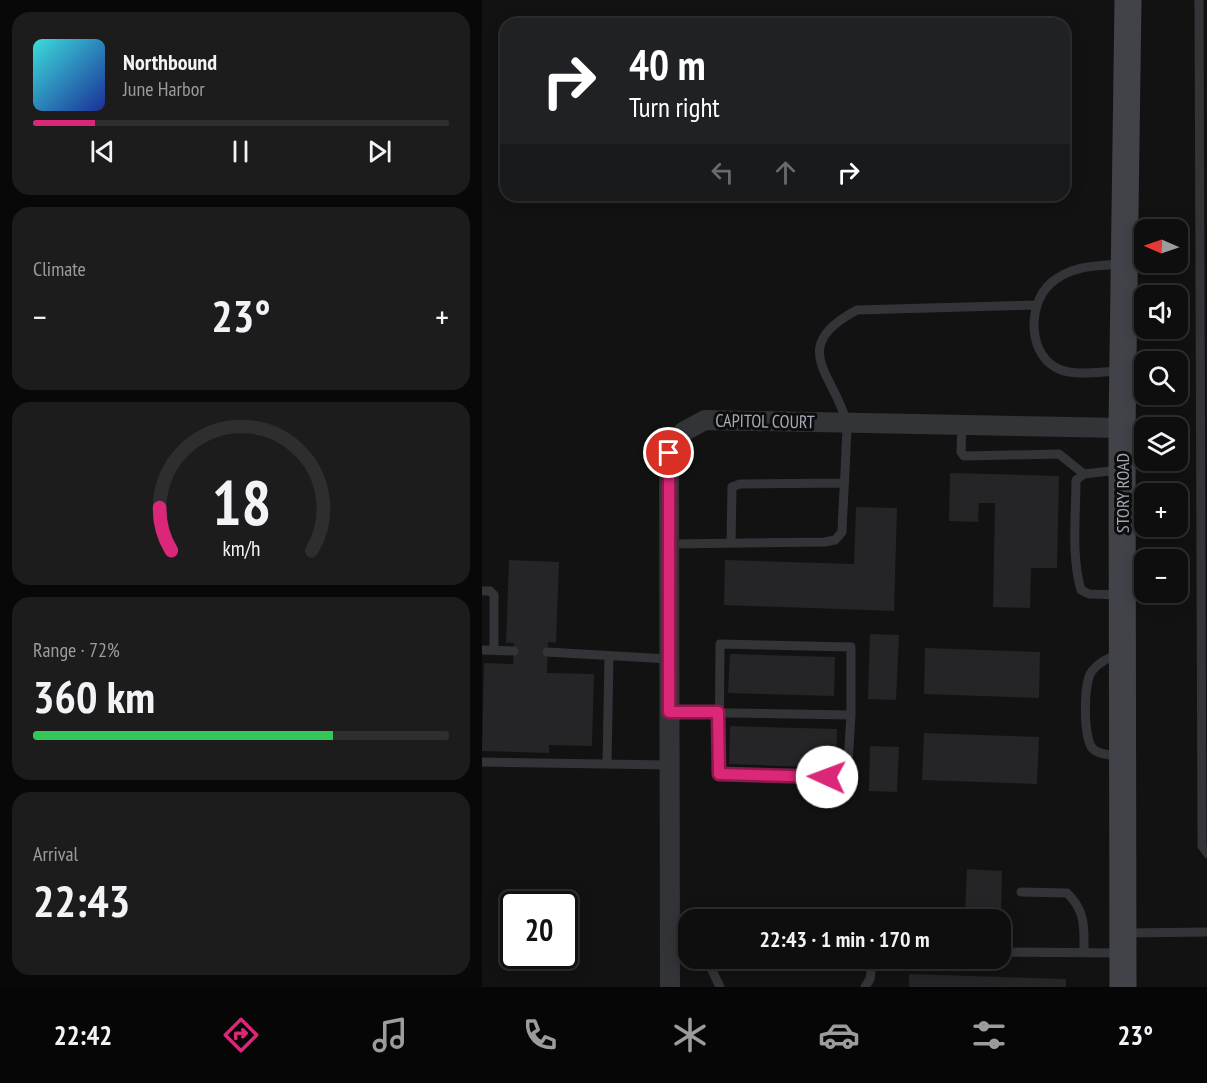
<!DOCTYPE html>
<html lang="en">
<head>
<meta charset="utf-8">
<style>
  :root { --surface:#0e0e0e; --page:#1c1c1c; --text:#f1f3f6; --muted:#9b9c9e; --line:#2e2e2e; --accent:#db2777 }
  body { margin:0; font-family:"PT Sans Narrow",sans-serif; background:var(--page); color:var(--text); height:100vh; display:flex; flex-direction:column; font-size:22px; white-space:nowrap }
  * { box-sizing:border-box; margin:0 }
  p { font-size:20px; color:var(--muted) }
  .icon { flex:none; width:33px; height:33px; fill:none; stroke:currentColor; stroke-width:2; stroke-linecap:round; stroke-linejoin:round }
  .map { position:relative; flex:1; overflow:hidden }
  .drawer { display:flex; flex-direction:column; gap:12px; padding:12px; background:#080808; width:482px }
  .drawer>* { flex:none }
  .top-card { position:absolute; left:18px; top:18px; width:570px; height:183px; border-radius:18px; box-shadow:0 3px 15px #0003,0 0 0 2px var(--line); background:#202124; color:#fff; overflow:hidden }
  .needle { width:39px; rotate:272deg }
  .fabs { position:absolute; left:652px; top:219px; display:grid; gap:12px }
  .fabs a { display:grid; place-items:center; width:54px; height:54px; border-radius:12px; background:var(--surface); box-shadow:0 3px 15px #0003,0 0 0 2px var(--line); font-size:30px }
  .speed { position:absolute; left:18px; top:891px; display:flex; gap:12px; font-size:30px; font-weight:700; text-align:center }
  .speed>* { display:grid; place-content:center; width:78px; height:78px; border-radius:50%; background:var(--surface); box-shadow:0 3px 15px #0003,0 0 0 2px var(--line); line-height:1 }
  .speed .limit { border:3px solid #111; border-radius:9px; background:#fff; color:#111 }
  .pin { position:absolute; display:grid; place-items:center; width:51px; height:51px; color:#fff; margin:-26px; border:3px solid #fff; border-radius:50%; box-shadow:0 2px 6px #0007 }
  .me { position:absolute; width:66px; margin:-33px; rotate:272deg; stroke-linejoin:round; filter:drop-shadow(0 0 4px #0008) }
  .turn { display:flex; align-items:center; gap:21px; height:126px; padding:0 30px; font-size:27px }
  .turn .icon { width:78px; height:78px; stroke-width:2.5 }
  .turn b { display:block; font-size:42px; line-height:51px }
  .lanes { display:flex; align-items:center; height:57px; padding:0 30px; background:#0003; justify-content:center; gap:30px; direction:ltr }
  .lanes .off { opacity:.35 }
  .big { font-size:45px; font-weight:600; line-height:1.1 }
  .drawer .card { flex:1; display:flex; flex-direction:column; justify-content:center; gap:9px; min-width:0; padding:0 21px; border-radius:18px; background:var(--page) }
  .drawer .dial { align-items:center; gap:0 }
  .dial svg { height:156px; overflow:visible; fill:none; stroke:var(--line); stroke-width:7; stroke-linecap:round; text-anchor:middle }
  .dial text { fill:var(--text); stroke:none }
  .song { display:flex; align-items:center; gap:18px }
  .cover { width:72px; height:72px; border-radius:9px; background:linear-gradient(135deg,hsl(180 70% 55%),hsl(230 70% 35%)) }
  .played { height:6px; border-radius:3px; background:linear-gradient(90deg,var(--accent) 15%,var(--line) 15%) }
  .keys { display:flex; justify-content:space-around; direction:ltr }
  .heat { display:flex; justify-content:space-between; align-items:center; font-size:33px; direction:ltr }
  .charge { height:9px; border-radius:4px; background:linear-gradient(90deg,#34c759 72%,var(--line) 0) }
  .trip { position:absolute; left:196px; top:909px; width:333px; height:60px; border-radius:18px; background:var(--surface); box-shadow:0 3px 15px #0003,0 0 0 2px var(--line); font-weight:600; line-height:60px; text-align:center }
  .tab-bar { display:flex; height:96px; justify-content:space-around; align-items:center; background:#060606; color:var(--muted) }
  .tab-bar .icon { width:42px; height:42px }
  .tab-bar .current { color:var(--accent) }
  .tab-bar b { font-size:27px; color:var(--text) }
  main { display:flex; flex:1; min-height:0 }
  .map>svg:first-child { display:block }
  .building { fill:#252527 }
  .lines { fill:none; stroke-linecap:round; stroke-linejoin:round }
  .lane { stroke:#333438; stroke-width:9 }
  .street { stroke:#333438; stroke-width:20 }
  .secondary { stroke:#414348; stroke-width:27 }
  .route-casing { stroke:#8e194d; stroke-width:15 }
  .route { stroke:#db2777; stroke-width:10 }
  .labels { text-anchor:middle; dominant-baseline:central; stroke-width:6; stroke-linejoin:round; paint-order:stroke }
  .street-label { font-size:18px; fill:#a4a9b3; stroke:#0d0d0e }
</style>
</head>
<body>
<main>
<section class="drawer">
<div class="card">
<div class="song"><i class="cover"></i><div><b>Northbound</b><p>June Harbor</p></div></div>
<div class="played"></div>
<div class="keys"><svg class="icon" aria-label="previous" viewBox="0 0 24 24"><path d="M18 5L8 12l10 7zM5 5v14"/></svg><svg class="icon" aria-label="pause" viewBox="0 0 24 24"><path d="M8 5v14M16 5v14"/></svg><svg class="icon" aria-label="next" viewBox="0 0 24 24"><path d="M6 5l10 7-10 7zM19 5v14"/></svg></div>
</div>
<div class="card"><p>Climate</p>
<div class="heat"><a>−</a><b class="big">23°</b><a>+</a></div>
</div>
<div class="card dial"><svg viewBox="0 0 100 80">
<path d="M14 69A42 42 0 1 1 86 69"/>
<path d="M14 69A42 42 0 0 1 8 47" stroke="#db2777"/>
<text x="50" y="56" font-size="32" font-weight="700">18</text>
<text x="50" y="72" font-size="11">km/h</text>
</svg></div>
<div class="card"><p>Range · 72%</p><b class="big">360 km</b><div class="charge"></div></div>
<div class="card"><p>Arrival</p><b class="big">22:43</b></div>
</section>
<div class="map">
<svg width="726" height="987" viewBox="0 0 726 987">
  <rect width="100%" height="100%" fill="#121213"/>
  <path class="building" d="M 468,473 L 577,476 L 575,568 L 549,568 L 548,608 L 511,607 L 513,503 L 497,503 L 496,522 L 467,521 Z
    M 374,507 L 415,508 L 412,611 L 242,605 L 243,560 L 372,564 Z
    M 27,560 L 77,562 L 74,643 L 66,642 L 65,673 L 112,674 L 110,746 L 67,745 L 67,753 L 0,751 L 2,663 L 31,664 L 32,643 L 24,643 Z
    M 388,634 L 417,635 L 414,700 L 386,699 Z
    M 443,648 L 558,652 L 557,698 L 442,694 Z
    M 248,654 L 353,657 L 352,696 L 246,693 Z
    M 248,726 L 355,729 L 354,768 L 247,764 Z
    M 442,733 L 557,737 L 555,784 L 440,780 Z
    M 388,746 L 417,747 L 415,792 L 387,791 Z
    M 485,869 L 520,871 L 519,916 L 483,914 Z
    M 427,974 L 584,979 L 584,987 L 427,987 Z"/>
  <g class="lines">
    <path class="lane" d="M 717,0 L 720,846 L 726,854
      M 639,371 C 622,371 595,376 579,370 C 546,358 544,305 569,283 C 589,265 615,266 639,264
      M 480,425 L 479,452 L 482,456 L 577,454 L 602,474
      M 637,470 L 602,474 L 594,480 C 594,515 589,556 599,590 L 607,594 L 638,595
      M 249,543 L 250,487 L 258,484 L 362,483
      M 187,544 L 343,542 L 353,540 L 360,532 C 361,505 363,477 364,449 C 364,441 366,429 364,421 C 352,374 305,347 375,310 L 555,305
      M 0,591 L 8,591 L 12,595 L 12,650
      M 0,650 L 32,651
      M 65,652 L 187,659
      M 638,654 C 627,657 617,662 610,671 C 601,682 601,739 611,749 C 618,755 629,755 638,756
      M 187,712 L 369,715 L 369,647 L 238,644 L 237,774 L 345,777 L 366,763 L 369,715
      M 0,762 L 187,765
      M 125,764 L 127,656
      M 539,892 L 585,893 C 604,911 602,928 602,952
      M 644,933 L 726,932
      M 188,936 L 207,936
      M 519,952 L 639,953
      M 228,958 L 229,968 L 238,987
      M 383,987 L 388,979 L 391,958"/>
    <path class="street" d="M 188,987 L 187,453 L 201,432 L 223,420 L 640,428"/>
    <path class="secondary" d="M 641,987 L 640,428 L 646,0"/>
  </g>
  <g class="lines">
    <g class="route-casing">
      <path id="route" d="M 187,453 L 187,712 L 236,712 L 237,774 L 345,777"/>
    </g>
    <use href="#route" class="route"/>
  </g>
  <g class="labels">
    <g class="street-label">
      <text transform="translate(283 421) rotate(1)">CAPITOL COURT</text>
      <text transform="translate(640 493) rotate(-90)">STORY ROAD</text>
    </g>
  </g>
</svg>
<div class="fabs">
<a><svg class="needle" viewBox="-14 -14 28 28"><path d="M0-13l5 13h-10z" fill="#e53935"/><path d="M0 13l5-13h-10z" fill="#9b9c9e"/></svg></a>
<a><svg class="icon" aria-label="sound" viewBox="0 0 24 24"><path d="M4 9h4l5-4v14l-5-4H4zM17 9q2 3 0 6"/></svg></a>
<a><svg class="icon" aria-label="search" viewBox="0 0 24 24"><circle cx="10" cy="10" r="6"/><path d="M15 15l6 6"/></svg></a>
<a><svg class="icon" aria-label="layers" viewBox="0 0 24 24"><path d="M12 4l9 5-9 5-9-5zM3 14l9 5 9-5"/></svg></a>
<a>+</a>
<a>−</a>
</div>
<div class="speed"><div class="limit">20</div></div>
<div class="pin" style="left:187px;top:453px;background:#d93025"><svg class="icon" aria-label="arrive" viewBox="0 0 24 24"><path d="M6 21V4h12l-3 4 3 4H6"/></svg></div>
<svg class="me" style="left:345px;top:777px" viewBox="-20 -20 40 40"><circle r="19" fill="#fff"/><path d="M0-13L10 11 0 6-10 11z" fill="#db2777"/></svg>
<div class="trip">22:43 · 1 min · 170 m</div>
<div class="top-card">
<div class="turn"><svg class="icon" aria-label="right" viewBox="0 0 24 24"><path d="M7 20v-9h11M14 6l5 5-5 5"/></svg><div><b>40 m</b>Turn right</div></div>
<div class="lanes"><svg class="icon off" aria-label="left" viewBox="0 0 24 24"><path d="M17 20v-9H6M10 6l-5 5 5 5"/></svg><svg class="icon off" aria-label="ahead" viewBox="0 0 24 24"><path d="M12 20V5M6 11l6-6 6 6"/></svg><svg class="icon" aria-label="right" viewBox="0 0 24 24"><path d="M7 20v-9h11M14 6l5 5-5 5"/></svg></div>
</div>
</div>
</main>
<nav class="tab-bar">
<b>22:42</b>
<svg class="icon current" aria-label="directions" viewBox="0 0 24 24"><path d="M12 3l9 9-9 9-9-9zM9 14v-3h6M13 9l2 2-2 2"/></svg>
<svg class="icon" aria-label="music" viewBox="0 0 24 24"><path d="M9 18V5l10-2v13"/><circle cx="6" cy="18" r="3"/><circle cx="16" cy="16" r="3"/></svg>
<svg class="icon" aria-label="phone" viewBox="0 0 24 24"><path d="M5 4h4l2 5-3 2q2 4 5 5l2-3 5 2v4C11 20 4 13 5 4z"/></svg>
<svg class="icon" aria-label="climate" viewBox="0 0 24 24"><path d="M12 3v18M4 7l16 10M4 17L20 7"/></svg>
<svg class="icon" aria-label="car" viewBox="0 0 24 24"><path d="M5 17H2v-5l4-1 3-4h7l3 4 3 1v5h-3M9 17h6M6 11h13"/><circle cx="7" cy="17" r="2"/><circle cx="17" cy="17" r="2"/></svg>
<svg class="icon" aria-label="filters" viewBox="0 0 24 24"><path d="M4 7h16M4 17h16"/><circle cx="9" cy="7" r="2"/><circle cx="15" cy="17" r="2"/></svg>
<b>23°</b>
</nav>
</body>
</html>
